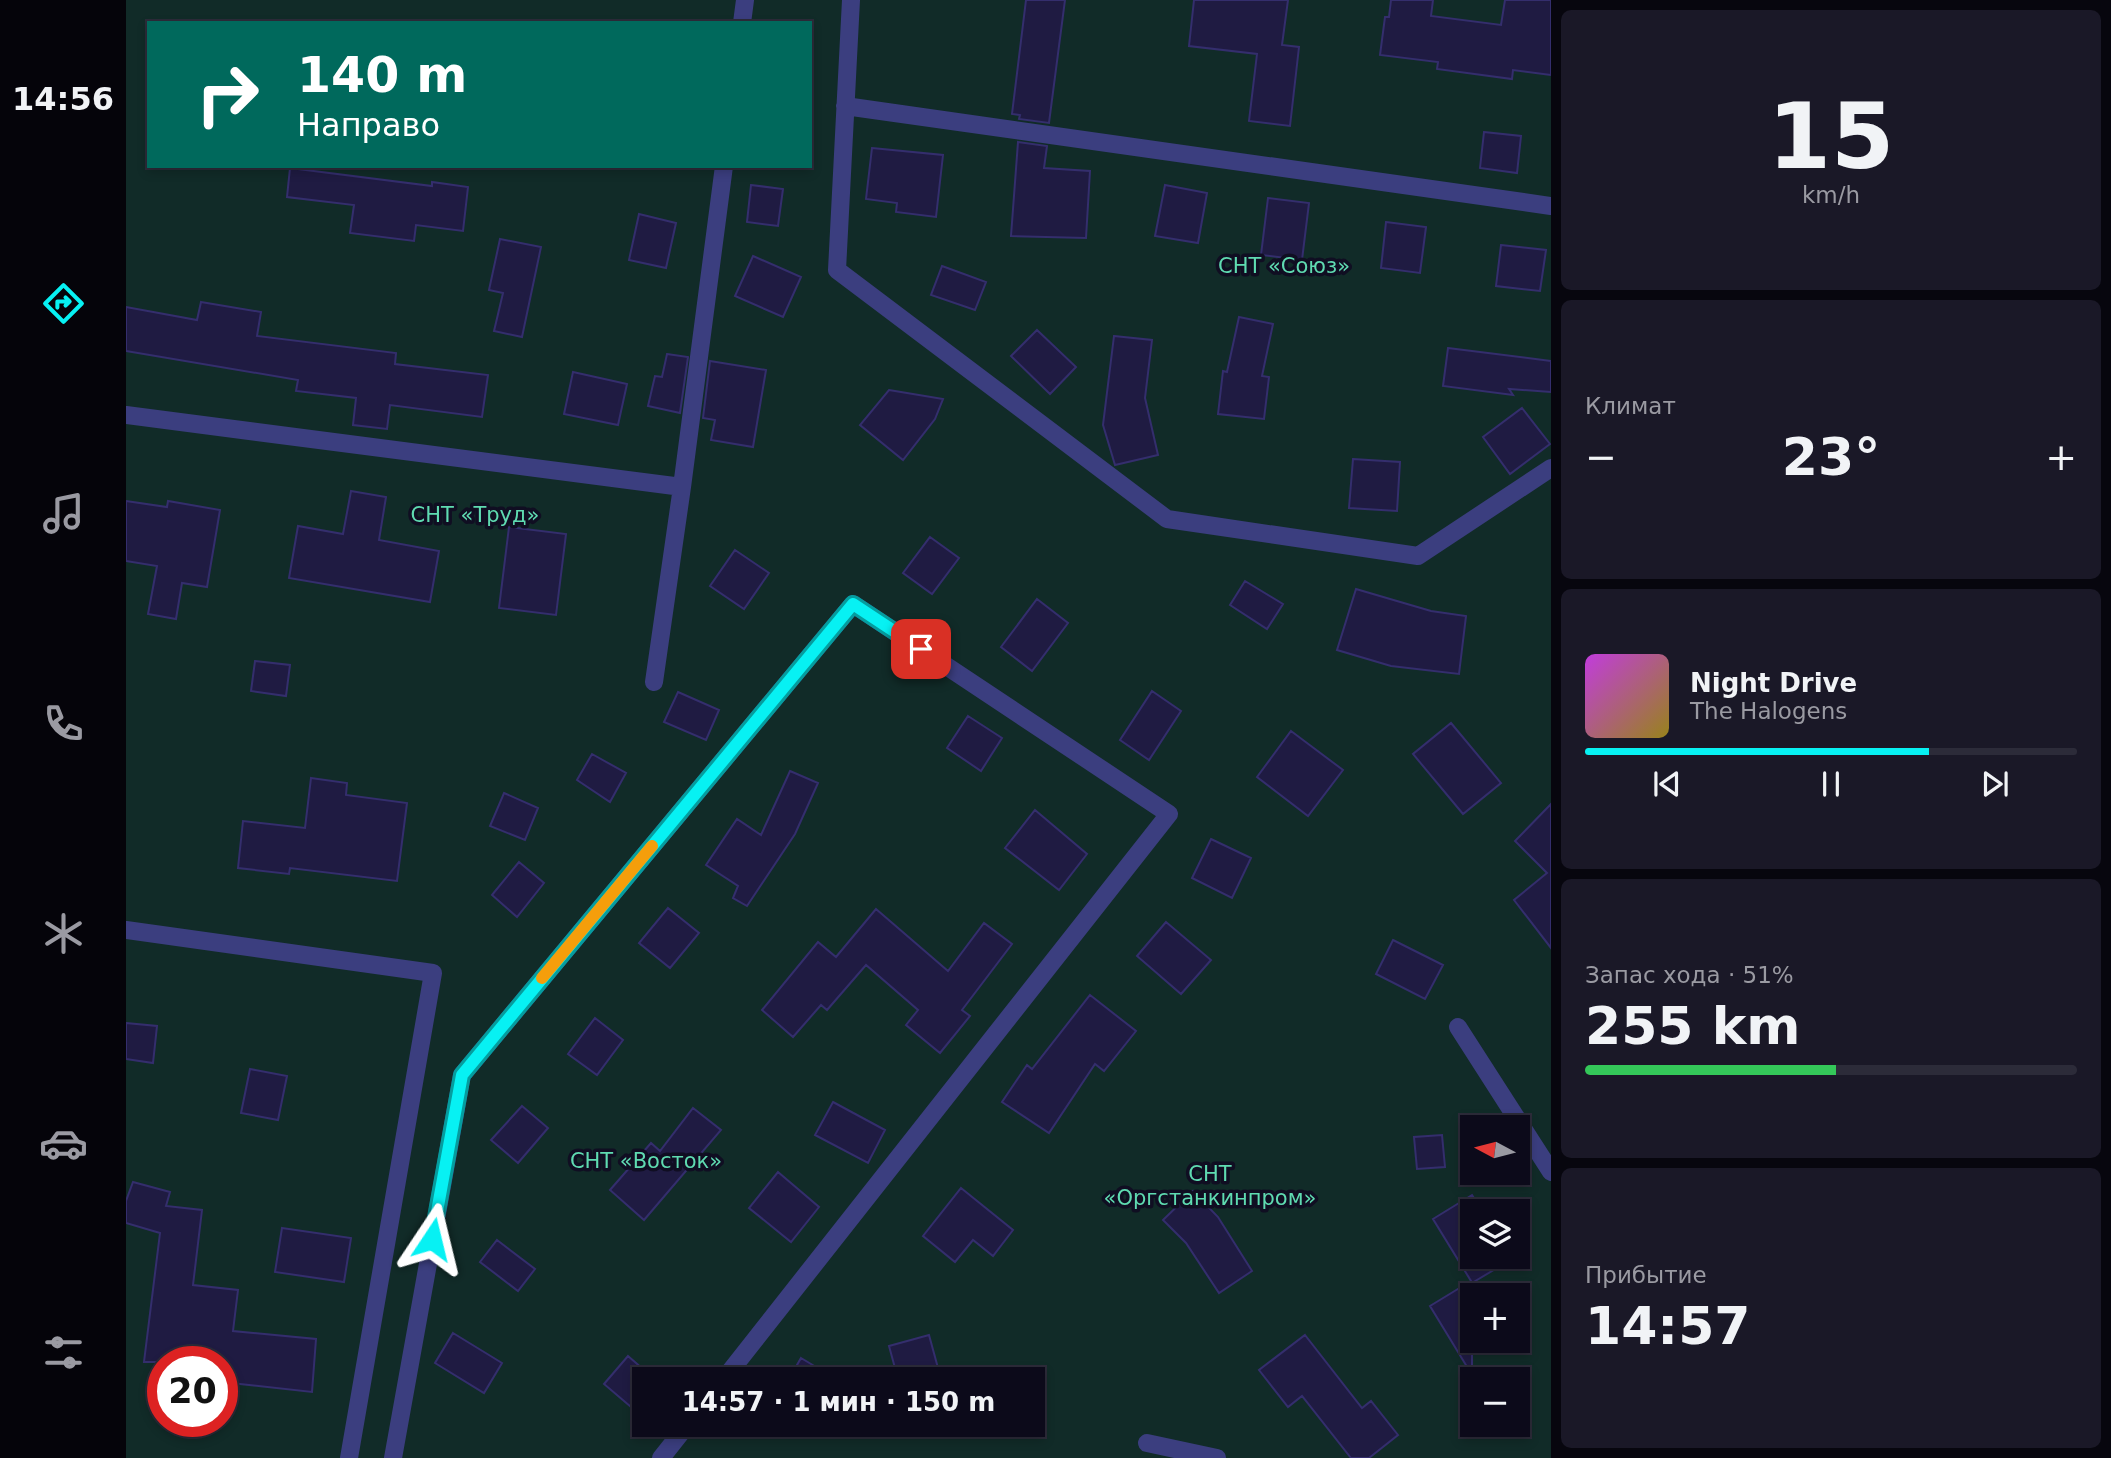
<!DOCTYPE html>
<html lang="ru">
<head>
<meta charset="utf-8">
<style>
  :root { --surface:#0c0a1a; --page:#1a1827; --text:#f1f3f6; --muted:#9a9aa2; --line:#2c2b39; --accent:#07f1f3 }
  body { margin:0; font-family:"DejaVu Sans",sans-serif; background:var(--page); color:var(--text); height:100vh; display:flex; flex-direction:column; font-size:26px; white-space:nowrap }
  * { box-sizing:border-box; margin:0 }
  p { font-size:23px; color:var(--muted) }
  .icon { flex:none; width:38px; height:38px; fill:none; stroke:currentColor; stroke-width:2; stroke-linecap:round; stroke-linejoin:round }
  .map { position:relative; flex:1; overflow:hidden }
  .side { display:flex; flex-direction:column; gap:10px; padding:10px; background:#07060e; width:560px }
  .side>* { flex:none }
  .guide { position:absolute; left:21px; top:21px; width:665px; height:147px; border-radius:0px; box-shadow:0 4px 10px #0003,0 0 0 2px var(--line); background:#00695c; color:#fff; overflow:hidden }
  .needle { width:46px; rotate:277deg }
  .tools { position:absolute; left:1334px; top:1115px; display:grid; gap:14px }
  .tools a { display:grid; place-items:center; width:70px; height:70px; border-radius:0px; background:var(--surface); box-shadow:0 4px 10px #0003,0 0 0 2px var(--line); font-size:35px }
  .speed { position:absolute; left:21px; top:1346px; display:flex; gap:14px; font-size:35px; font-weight:700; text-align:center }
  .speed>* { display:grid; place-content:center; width:91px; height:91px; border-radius:50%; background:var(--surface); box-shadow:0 4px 10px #0003,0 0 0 2px var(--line); line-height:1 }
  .speed .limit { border:10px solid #d22; background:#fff; color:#111 }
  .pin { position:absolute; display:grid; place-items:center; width:60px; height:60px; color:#fff; margin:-30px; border-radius:14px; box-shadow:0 4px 10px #0006 }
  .me { position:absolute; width:77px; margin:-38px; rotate:10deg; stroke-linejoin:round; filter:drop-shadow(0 0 5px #0008) }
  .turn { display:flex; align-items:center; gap:24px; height:147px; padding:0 35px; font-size:32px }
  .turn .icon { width:91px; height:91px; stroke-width:2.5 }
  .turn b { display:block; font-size:49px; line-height:60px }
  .big { font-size:52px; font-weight:800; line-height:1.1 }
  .side .widget { flex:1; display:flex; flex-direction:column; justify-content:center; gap:10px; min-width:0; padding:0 24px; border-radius:10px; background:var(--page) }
  .side .dial { align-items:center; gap:0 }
  .dial b { font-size:91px; line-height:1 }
  .song { display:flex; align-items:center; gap:21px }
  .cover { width:84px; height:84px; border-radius:10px; background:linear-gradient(135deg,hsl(290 70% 55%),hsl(50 70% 35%)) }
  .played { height:7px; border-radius:4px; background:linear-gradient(90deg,var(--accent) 70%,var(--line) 70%) }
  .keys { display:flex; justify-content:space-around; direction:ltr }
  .heat { display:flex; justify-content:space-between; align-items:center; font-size:38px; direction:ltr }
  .charge { height:10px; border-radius:5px; background:linear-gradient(90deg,#34c759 51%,var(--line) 0) }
  .trip { position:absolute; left:506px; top:1367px; width:413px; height:70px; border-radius:0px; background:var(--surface); box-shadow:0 4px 10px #0003,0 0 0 2px var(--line); font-weight:800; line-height:70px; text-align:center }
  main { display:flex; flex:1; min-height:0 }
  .dock { display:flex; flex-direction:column; width:126px; justify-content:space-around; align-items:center; background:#05040a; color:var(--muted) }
  .dock .icon { width:49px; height:49px }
  .dock .selected { color:var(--accent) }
  .dock b { font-size:32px; color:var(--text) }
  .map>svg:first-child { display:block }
  .garden { fill:#112b28; fill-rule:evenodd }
  .building { fill:#1f1b42; stroke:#342e6d; stroke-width:2 }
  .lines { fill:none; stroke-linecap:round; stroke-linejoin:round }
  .lane { stroke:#3b3e7f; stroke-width:18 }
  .route-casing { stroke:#059d9e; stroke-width:18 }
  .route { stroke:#07f1f3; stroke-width:12 }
  .slow { stroke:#f59e0b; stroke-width:12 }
  .labels { text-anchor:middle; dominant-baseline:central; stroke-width:7; stroke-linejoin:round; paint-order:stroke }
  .park-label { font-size:21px; fill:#5fdbb1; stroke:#100e22 }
</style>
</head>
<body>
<main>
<nav class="dock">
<b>14:56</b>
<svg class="icon selected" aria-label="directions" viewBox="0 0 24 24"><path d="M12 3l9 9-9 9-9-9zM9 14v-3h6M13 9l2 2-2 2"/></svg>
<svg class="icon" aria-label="music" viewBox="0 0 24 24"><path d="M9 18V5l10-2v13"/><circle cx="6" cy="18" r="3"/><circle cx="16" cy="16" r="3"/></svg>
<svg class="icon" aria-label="phone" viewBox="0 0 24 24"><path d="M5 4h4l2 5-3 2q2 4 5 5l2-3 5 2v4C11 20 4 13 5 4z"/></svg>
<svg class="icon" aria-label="climate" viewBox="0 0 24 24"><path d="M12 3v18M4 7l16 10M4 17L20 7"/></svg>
<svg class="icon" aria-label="car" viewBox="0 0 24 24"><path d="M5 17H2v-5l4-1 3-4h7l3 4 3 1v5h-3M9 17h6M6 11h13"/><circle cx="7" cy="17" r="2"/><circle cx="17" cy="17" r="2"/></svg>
<svg class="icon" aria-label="filters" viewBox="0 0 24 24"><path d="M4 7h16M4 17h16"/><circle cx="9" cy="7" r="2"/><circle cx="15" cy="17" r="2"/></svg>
</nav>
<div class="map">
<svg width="1425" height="1458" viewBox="0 0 1425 1458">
  <rect width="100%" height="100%" fill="#100e22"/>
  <path class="garden" d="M 0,0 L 1425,0 L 1425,1458 L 0,1458 ZM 23,23 L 684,23 L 684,166 L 23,166 ZM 1346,1127 L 1391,1127 L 1391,1172 L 1346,1172 ZM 1346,1211 L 1391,1211 L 1391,1256 L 1346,1256 ZM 1346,1295 L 1391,1295 L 1391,1340 L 1346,1340 ZM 37,1362 L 96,1362 L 96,1421 L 37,1421 ZM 518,1379 L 906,1379 L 906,1424 L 518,1424 ZM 1346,1379 L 1391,1379 L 1391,1424 L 1346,1424 Z"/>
  <path class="building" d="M 900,0 L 939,0 L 923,123 L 893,119 L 894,115 L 886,114 Z
    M 1068,0 L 1162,0 L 1156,45 L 1173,47 L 1164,126 L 1123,121 L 1131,54 L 1063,46 Z
    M 1265,0 L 1307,0 L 1305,16 L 1375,25 L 1379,0 L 1425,0 L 1425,75 L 1387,70 L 1386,79 L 1311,69 L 1312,62 L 1254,55 L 1259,17 L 1263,17 Z
    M 1358,132 L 1395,136 L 1391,173 L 1354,168 Z
    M 892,142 L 921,146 L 918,168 L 964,171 L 960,238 L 885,236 Z
    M 746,148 L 817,155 L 810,217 L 770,212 L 771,203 L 740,199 Z
    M 164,168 L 306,186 L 306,182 L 342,187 L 337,231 L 290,225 L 288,241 L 224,233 L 228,205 L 161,197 Z
    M 625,185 L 657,189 L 652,226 L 621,222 Z
    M 1039,185 L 1081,193 L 1072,243 L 1029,236 Z
    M 1142,198 L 1183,203 L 1176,260 L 1135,255 Z
    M 513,214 L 550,223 L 540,268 L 503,260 Z
    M 1260,222 L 1300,227 L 1294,273 L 1255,268 Z
    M 374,239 L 415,247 L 396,337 L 368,331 L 377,293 L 363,290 Z
    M 1375,245 L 1420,250 L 1414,291 L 1370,286 Z
    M 627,256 L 675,277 L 657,317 L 609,296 Z
    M 816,266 L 860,282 L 849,310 L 805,295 Z
    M 75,302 L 135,312 L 131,336 L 270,353 L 269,364 L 362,375 L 356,417 L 264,405 L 261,429 L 227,425 L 230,398 L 170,391 L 172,380 L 0,351 L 0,307 L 71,320 Z
    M 1113,317 L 1147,324 L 1136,376 L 1143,377 L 1138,419 L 1092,414 L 1097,371 L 1101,372 Z
    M 911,330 L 950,367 L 924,394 L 885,356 Z
    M 988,336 L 1026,340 L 1019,398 L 1032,455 L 989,465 L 977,425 Z
    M 1322,348 L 1425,361 L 1425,392 L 1383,389 L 1387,395 L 1317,386 Z
    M 541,354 L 562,357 L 554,413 L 522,406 L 529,376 L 536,377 Z
    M 584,361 L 640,370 L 627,447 L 585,440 L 589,420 L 577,418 Z
    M 447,372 L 501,384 L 492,425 L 438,414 Z
    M 763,390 L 817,399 L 809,419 L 777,460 L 734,425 Z
    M 1396,408 L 1424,444 L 1384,474 L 1357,437 Z
    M 1227,459 L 1274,462 L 1271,511 L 1223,508 Z
    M 225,491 L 260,497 L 253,540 L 313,551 L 304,602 L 163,578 L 172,526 L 217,534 Z
    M 0,501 L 41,507 L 42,501 L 94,510 L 81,587 L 56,583 L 50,619 L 22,614 L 31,566 L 0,561 Z
    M 383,527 L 440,534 L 430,615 L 373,608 Z
    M 804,537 L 833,558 L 806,594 L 777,573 Z
    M 609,550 L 643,573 L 618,609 L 584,586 Z
    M 1119,581 L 1157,604 L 1141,629 L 1104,605 Z
    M 1230,589 L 1305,611 L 1340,616 L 1333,674 L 1265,666 L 1211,650 Z
    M 911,599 L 942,623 L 906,671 L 875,647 Z
    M 129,661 L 164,665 L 160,696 L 125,691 Z
    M 1026,691 L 1055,711 L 1023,760 L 994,740 Z
    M 552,692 L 593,710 L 580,740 L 538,722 Z
    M 842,716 L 876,738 L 855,771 L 821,748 Z
    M 1325,723 L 1375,783 L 1337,814 L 1287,754 Z
    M 1165,731 L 1217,770 L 1182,816 L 1131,777 Z
    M 466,754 L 500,773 L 484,802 L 451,780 Z
    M 664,771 L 692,783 L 669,834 L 621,906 L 607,898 L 612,886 L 580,865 L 611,819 L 635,835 Z
    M 185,778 L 221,783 L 220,795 L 281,803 L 271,881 L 164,868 L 163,874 L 112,868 L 117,821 L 179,828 Z
    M 378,793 L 412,808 L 399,840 L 364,826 Z
    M 1425,804 L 1425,948 L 1388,900 L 1421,873 L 1389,841 Z
    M 909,810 L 961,854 L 933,890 L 879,848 Z
    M 1085,839 L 1125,858 L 1106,898 L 1066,878 Z
    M 393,862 L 418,883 L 391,917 L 366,895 Z
    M 542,908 L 573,933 L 544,968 L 513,943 Z
    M 750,909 L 822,971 L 858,923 L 886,944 L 836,1010 L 844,1016 L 814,1053 L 780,1025 L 792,1010 L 740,965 L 701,1010 L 695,1005 L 667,1037 L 636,1010 L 692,942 L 710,957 Z
    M 1040,922 L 1085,960 L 1055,994 L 1011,956 Z
    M 1267,940 L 1317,965 L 1299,999 L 1250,974 Z
    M 964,995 L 1010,1031 L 978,1071 L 969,1064 L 923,1133 L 876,1102 L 901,1065 L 906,1069 Z
    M 469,1018 L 497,1040 L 471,1075 L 442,1054 Z
    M 0,1023 L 31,1026 L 27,1063 L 0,1059 Z
    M 124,1069 L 161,1076 L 152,1120 L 115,1113 Z
    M 707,1102 L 759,1130 L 742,1163 L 689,1135 Z
    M 396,1106 L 422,1128 L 392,1163 L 365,1140 Z
    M 567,1108 L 595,1130 L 518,1220 L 484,1190 L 525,1143 L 534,1151 Z
    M 1316,1135 L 1319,1167 L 1291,1169 L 1288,1137 Z
    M 652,1172 L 693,1207 L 665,1242 L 623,1208 Z
    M 7,1182 L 44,1192 L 40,1206 L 76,1210 L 67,1285 L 112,1290 L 107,1331 L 190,1339 L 186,1392 L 96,1382 L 96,1362 L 18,1362 L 34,1233 L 0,1223 L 0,1201 Z
    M 835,1188 L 887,1230 L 867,1256 L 847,1240 L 829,1262 L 797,1236 Z
    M 1067,1191 L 1092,1217 L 1126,1271 L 1093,1293 L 1060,1243 L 1037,1220 Z
    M 1346,1195 L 1356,1211 L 1346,1211 L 1346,1256 L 1384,1256 L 1386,1259 L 1346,1283 L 1346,1375 L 1304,1306 L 1345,1281 L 1307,1219 Z
    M 156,1228 L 225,1238 L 218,1282 L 149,1272 Z
    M 371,1240 L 409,1269 L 392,1291 L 354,1262 Z
    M 327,1333 L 376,1363 L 358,1393 L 309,1363 Z
    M 803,1335 L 815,1379 L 772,1379 L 763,1346 Z
    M 1179,1335 L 1236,1408 L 1245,1401 L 1272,1435 L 1243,1458 L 1225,1458 L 1176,1396 L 1162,1407 L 1133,1370 Z
    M 502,1356 L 518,1370 L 518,1418 L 478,1384 Z
    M 675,1358 L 710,1379 L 663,1379 Z"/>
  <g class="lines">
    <path class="lane" d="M 725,0 L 711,270 L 1041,519 L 1292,556 L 1425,468
      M 616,23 L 619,0
      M 719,106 L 1425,206
      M 0,415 L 556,487 L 528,682
      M 556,487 L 598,166
      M 0,930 L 307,973 L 223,1458
      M 1332,1027 L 1425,1172
      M 1021,1443 L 1091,1458
      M 267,1458 L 336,1075 L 727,604 L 1043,814 L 598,1379
      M 535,1458 L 562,1424"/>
  </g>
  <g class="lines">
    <g class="route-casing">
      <path id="route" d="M 306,1239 L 336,1075 L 727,604 L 795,649"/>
    </g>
    <use href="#route" class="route"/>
    <path class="slow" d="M 416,978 L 526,846"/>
  </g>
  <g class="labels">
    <g class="park-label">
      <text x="1158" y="266">СНТ «Союз»</text>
      <text x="349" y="515">СНТ «Труд»</text>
      <text x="520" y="1161">СНТ «Восток»</text>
      <text x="1084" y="1174">СНТ<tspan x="1084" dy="24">«Оргстанкинпром»</tspan></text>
    </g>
  </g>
</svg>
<div class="tools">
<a><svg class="needle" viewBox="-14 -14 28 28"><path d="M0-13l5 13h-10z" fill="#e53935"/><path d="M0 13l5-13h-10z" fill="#9a9aa2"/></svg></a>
<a><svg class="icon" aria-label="layers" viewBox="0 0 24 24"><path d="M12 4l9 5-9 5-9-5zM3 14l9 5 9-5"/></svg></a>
<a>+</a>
<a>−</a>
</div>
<div class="speed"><div class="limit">20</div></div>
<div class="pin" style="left:795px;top:649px;background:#d93025"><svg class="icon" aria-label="arrive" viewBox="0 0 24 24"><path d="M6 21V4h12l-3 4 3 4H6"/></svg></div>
<svg class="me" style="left:306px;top:1239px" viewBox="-20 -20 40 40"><path d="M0-17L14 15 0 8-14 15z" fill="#07f1f3" stroke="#fff" stroke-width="4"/></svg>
<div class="trip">14:57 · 1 мин · 150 m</div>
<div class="guide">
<div class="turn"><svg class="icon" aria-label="right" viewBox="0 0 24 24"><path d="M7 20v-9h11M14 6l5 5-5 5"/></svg><div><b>140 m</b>Направо</div></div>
</div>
</div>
<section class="side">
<div class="widget dial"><b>15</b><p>km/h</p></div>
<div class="widget"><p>Климат</p>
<div class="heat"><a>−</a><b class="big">23°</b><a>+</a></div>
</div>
<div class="widget">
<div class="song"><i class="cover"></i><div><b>Night Drive</b><p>The Halogens</p></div></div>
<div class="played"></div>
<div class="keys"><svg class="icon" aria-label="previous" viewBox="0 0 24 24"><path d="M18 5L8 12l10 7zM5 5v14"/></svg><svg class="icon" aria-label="pause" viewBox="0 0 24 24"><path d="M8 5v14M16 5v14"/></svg><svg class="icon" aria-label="next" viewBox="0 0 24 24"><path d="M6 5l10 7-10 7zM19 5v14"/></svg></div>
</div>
<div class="widget"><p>Запас хода · 51%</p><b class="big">255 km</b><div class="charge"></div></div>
<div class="widget"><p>Прибытие</p><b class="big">14:57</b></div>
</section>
</main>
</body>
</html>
